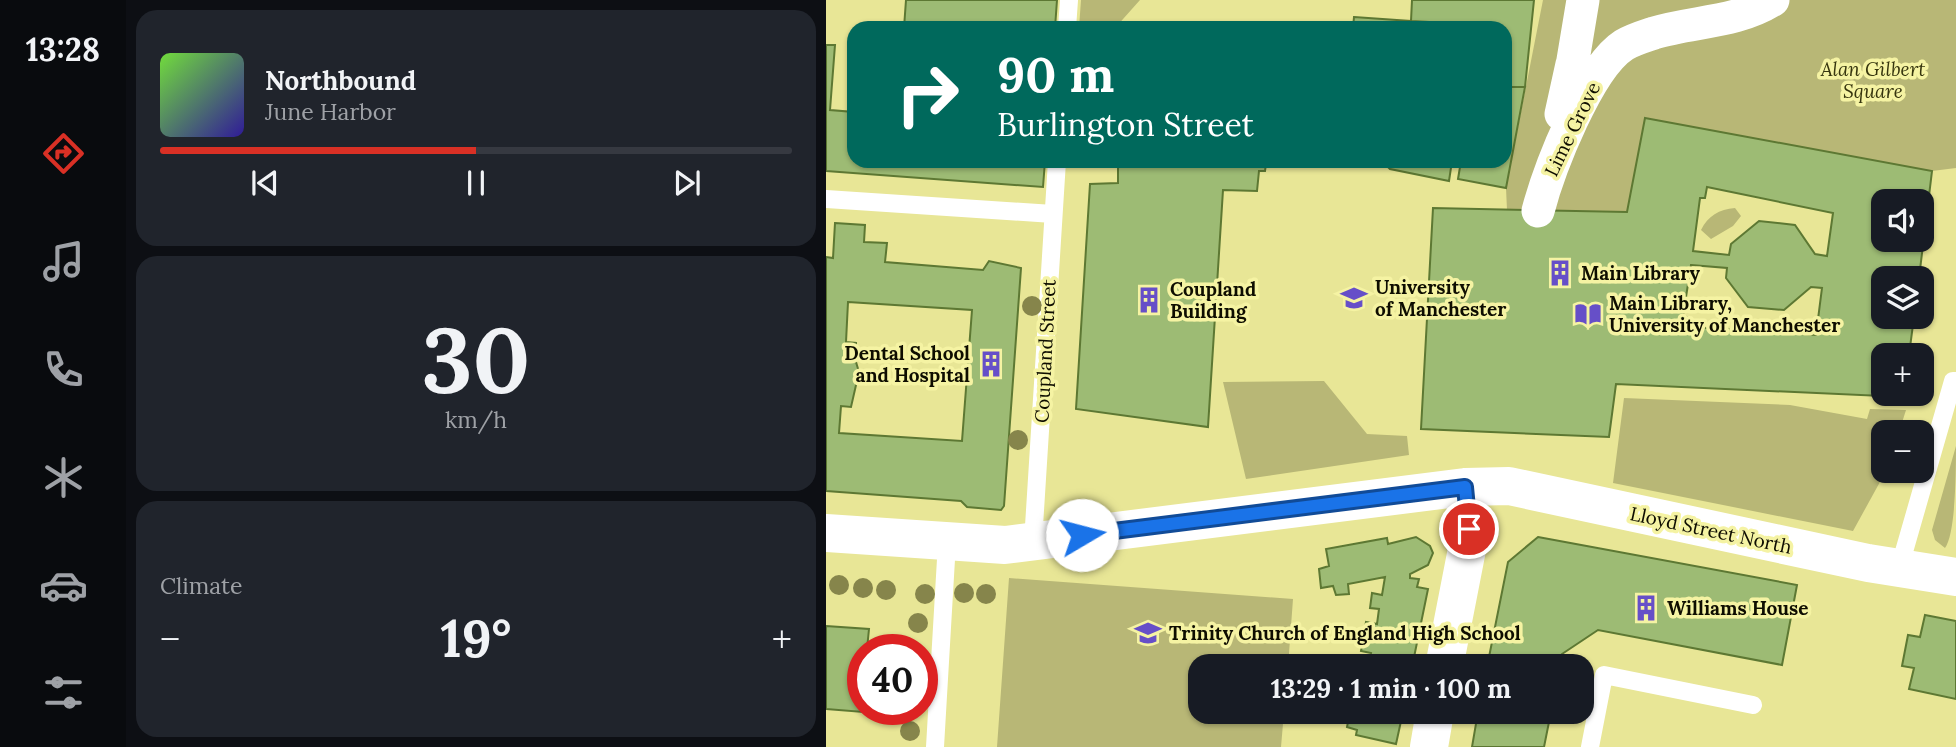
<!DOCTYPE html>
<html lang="en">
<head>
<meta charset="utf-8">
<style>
  :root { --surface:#171b24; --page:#20242c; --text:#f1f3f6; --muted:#9ea1a6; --line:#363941; --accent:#d93025 }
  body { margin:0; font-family:Lora,serif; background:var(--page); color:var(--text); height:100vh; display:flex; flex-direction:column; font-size:26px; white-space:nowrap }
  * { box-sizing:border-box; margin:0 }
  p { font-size:23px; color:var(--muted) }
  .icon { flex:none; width:38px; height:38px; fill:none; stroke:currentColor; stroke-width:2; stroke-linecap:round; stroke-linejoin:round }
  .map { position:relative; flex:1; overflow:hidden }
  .drawer { display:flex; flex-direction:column; gap:10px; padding:10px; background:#0d0f14; width:700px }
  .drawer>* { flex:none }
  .top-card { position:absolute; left:21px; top:21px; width:665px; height:147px; border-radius:21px; box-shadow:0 2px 5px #0004; background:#00695c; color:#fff; overflow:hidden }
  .fabs { position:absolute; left:1045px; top:189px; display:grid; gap:14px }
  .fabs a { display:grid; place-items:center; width:63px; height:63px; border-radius:14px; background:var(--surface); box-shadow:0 2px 5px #0004; font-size:35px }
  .speed { position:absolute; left:21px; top:634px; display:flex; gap:14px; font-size:35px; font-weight:700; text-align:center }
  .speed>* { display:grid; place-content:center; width:91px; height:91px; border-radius:50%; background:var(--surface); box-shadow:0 2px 5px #0004; line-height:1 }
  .speed .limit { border:10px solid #d22; background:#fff; color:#111 }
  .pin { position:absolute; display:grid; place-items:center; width:60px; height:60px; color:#fff; margin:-30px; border:4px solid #fff; border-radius:50%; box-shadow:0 2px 7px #0007 }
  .me { position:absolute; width:77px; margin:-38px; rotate:82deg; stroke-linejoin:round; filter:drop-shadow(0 0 5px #0008) }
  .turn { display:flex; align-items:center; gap:24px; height:147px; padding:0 35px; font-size:32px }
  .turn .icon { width:91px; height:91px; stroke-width:2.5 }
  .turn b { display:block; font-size:49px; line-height:60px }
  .big { font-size:52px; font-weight:800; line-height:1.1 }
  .drawer .tile { flex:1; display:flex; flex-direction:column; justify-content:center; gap:10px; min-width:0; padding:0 24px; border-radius:21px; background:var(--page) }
  .drawer .dial { align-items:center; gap:0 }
  .dial b { font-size:91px; line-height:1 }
  .song { display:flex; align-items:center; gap:21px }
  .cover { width:84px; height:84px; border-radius:10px; background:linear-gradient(135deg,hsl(100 70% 55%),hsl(250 70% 35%)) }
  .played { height:7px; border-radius:4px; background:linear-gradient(90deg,var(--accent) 50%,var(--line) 50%) }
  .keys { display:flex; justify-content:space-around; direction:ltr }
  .heat { display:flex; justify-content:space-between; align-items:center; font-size:38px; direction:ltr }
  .trip { position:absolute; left:362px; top:654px; width:406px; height:70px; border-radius:21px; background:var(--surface); box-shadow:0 2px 5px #0004; font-weight:800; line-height:70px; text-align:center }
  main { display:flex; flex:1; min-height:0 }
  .dock { display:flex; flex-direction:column; width:126px; justify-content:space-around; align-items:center; background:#090b0e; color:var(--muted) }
  .dock .icon { width:49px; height:49px }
  .dock .on { color:var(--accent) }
  .dock b { font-size:32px; color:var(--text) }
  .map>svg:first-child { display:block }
  .green { fill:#b8b776 }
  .building { fill:#9dbb74; stroke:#5d7833; stroke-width:2; fill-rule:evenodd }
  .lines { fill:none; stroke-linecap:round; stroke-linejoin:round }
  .lane { stroke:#fff; stroke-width:18 }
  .street { stroke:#fff; stroke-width:33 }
  .secondary { stroke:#fff; stroke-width:38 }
  .tree { fill:#86854b }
  .route-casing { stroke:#114b97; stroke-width:18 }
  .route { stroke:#1a73e8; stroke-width:12 }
  .labels { text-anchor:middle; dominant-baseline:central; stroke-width:7; stroke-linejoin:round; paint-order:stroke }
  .park-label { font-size:19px; font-style:italic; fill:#36350e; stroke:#f5f3a3 }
  .street-label { font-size:19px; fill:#0e0d00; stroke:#f5f3a3 }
  .poi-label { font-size:19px; font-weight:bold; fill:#0e0d00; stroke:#f5f3a3; text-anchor:start }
</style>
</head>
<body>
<main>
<nav class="dock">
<b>13:28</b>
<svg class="icon on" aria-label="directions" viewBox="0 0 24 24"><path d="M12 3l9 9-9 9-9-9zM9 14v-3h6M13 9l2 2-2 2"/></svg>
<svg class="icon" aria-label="music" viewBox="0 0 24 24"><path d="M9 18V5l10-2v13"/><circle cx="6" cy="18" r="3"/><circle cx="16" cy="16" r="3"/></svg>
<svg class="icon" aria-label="phone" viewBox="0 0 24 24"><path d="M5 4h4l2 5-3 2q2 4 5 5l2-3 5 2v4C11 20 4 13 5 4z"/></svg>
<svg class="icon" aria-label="climate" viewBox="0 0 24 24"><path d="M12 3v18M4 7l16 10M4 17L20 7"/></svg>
<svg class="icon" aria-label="car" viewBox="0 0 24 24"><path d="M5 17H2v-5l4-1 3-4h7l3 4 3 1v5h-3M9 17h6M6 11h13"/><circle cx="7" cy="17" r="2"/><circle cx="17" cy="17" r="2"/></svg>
<svg class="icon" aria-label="filters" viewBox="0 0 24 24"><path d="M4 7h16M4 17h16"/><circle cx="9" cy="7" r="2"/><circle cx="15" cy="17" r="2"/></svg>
</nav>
<section class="drawer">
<div class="tile">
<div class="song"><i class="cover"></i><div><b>Northbound</b><p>June Harbor</p></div></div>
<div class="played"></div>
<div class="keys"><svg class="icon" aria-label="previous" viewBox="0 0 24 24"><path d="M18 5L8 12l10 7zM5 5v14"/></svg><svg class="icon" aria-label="pause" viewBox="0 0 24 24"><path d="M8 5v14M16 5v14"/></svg><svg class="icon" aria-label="next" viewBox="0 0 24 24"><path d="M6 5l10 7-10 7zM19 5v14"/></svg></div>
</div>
<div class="tile dial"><b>30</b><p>km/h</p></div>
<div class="tile"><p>Climate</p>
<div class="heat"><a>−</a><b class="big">19°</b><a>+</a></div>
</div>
</section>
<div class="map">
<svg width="1130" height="747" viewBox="0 0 1130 747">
  <rect width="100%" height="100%" fill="#e8e696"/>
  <path class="green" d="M 255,0 L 314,0 L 289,28 L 253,28 Z
    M 717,0 L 1130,0 L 1130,168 L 1106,171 L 819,119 L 801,212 L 681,210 L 680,188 Z
    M 909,208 L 915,216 L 907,226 L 885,239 L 875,230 C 882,216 893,209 909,208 Z
    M 498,381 L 541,434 L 581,436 L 583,455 L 420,479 L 397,382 Z
    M 798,398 L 964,405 L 1041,419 L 1044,409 L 1080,410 L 1073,432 L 1057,432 L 1057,471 L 1060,471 L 1027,531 L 787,483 Z
    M 1130,446 C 1130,469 1130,533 1119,548 L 1109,540 L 1106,530 Z
    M 183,578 L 467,599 L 462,667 L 374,667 L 374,712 L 458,712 L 455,747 L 171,747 Z"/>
  <path class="building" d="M 80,0 L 231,0 L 229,28 L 78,28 Z
    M 586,0 L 708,0 L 699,87 L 679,87 L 679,28 L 585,21 Z
    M 528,17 L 585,21 L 657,25 L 657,28 L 527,28 Z
    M 0,45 L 9,45 L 4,110 L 28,112 L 28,161 L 219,161 L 217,187 L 0,171 Z
    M 679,87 L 699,87 L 680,188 L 632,179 L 635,161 L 679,161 Z
    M 819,118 L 1106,171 L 1093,278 L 1057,278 L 1057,317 L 1088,317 L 1083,355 L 1057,355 L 1057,394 L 1078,394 L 1078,397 L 790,384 L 783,437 L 595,429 L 607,208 L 801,212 ZM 881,187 L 1007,213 L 1001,256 L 989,254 L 969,225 L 933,221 L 905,244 L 903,255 L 867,251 L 874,198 L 879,198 ZM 1057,201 L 1096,201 L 1096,240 L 1057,240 ZM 865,265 L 901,268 L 900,278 L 922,307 L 958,310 L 985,287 L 996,288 L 990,335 L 866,327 L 865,318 L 857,316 Z
    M 292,161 L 510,161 L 510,166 L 440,164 L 439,171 L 433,171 L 431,191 L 397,190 L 382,427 L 250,409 L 264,184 L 292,183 Z
    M 523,161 L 626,161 L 623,181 L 564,169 L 558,163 Z
    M 9,223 L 39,225 L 38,242 L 61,243 L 59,262 L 157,270 L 163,261 L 195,268 L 178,506 L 175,510 L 141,507 L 135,501 L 0,491 L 0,257 L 7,258 ZM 22,302 L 146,310 L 136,441 L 13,433 L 15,406 L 25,407 L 33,372 L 30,362 L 30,343 L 20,342 Z
    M 590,537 L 604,546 L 607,553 L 602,565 L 584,574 L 584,578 L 593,579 L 591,587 L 602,589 L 586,667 L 542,667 L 545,653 L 535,651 L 540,622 L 551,624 L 553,609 L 544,608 L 546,593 L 556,595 L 559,577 L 522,584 L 523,594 L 510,595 L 507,586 L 495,588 L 493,569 L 503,566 L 500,549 L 561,538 L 562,544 Z
    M 712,537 L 971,585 L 956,665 L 772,630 L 736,654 L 734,667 L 661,667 L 682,562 Z
    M 1099,615 L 1130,621 L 1130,699 L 1083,689 L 1088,668 L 1076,666 L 1082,635 L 1094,637 Z
    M 0,626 L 43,629 L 41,649 L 37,649 L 37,712 L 0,709 Z
    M 524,712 L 577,712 L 570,744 L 530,735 L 531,730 L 521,727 Z
    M 652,712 L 725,712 L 718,747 L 646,747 Z"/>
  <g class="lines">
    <path class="lane" d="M 241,28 L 243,0
      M 0,199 L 227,214
      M 207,542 L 231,161
      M 1073,569 L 1127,381 L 1130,381
      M 109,747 L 121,542
      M 764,747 L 778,675 L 927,705"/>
    <path class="street" d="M 745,72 L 757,0
      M 735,114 L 746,64
      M 712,211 C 723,169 762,68 798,45 C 806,40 819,36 828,33 C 867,21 911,23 947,0"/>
    <path class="secondary" d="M 0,533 L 179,545 L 639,487 L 683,486 L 1042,563 L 1130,577
      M 618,667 L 643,539 L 639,487
      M 603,747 L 609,712"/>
  </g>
  <g class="tree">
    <circle cx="206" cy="306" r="10"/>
    <circle cx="192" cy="440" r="10"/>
    <circle cx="13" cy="585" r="10"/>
    <circle cx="37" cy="588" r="10"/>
    <circle cx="60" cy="590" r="10"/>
    <circle cx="138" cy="593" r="10"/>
    <circle cx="99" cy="594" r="10"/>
    <circle cx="160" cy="594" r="10"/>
    <circle cx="92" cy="623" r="10"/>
    <circle cx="84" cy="731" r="10"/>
  </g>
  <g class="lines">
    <g class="route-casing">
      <path id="route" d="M 256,535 L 639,487 L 643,529"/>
    </g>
    <use href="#route" class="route"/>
  </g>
  <defs>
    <g id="building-bare" transform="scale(2.1)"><path d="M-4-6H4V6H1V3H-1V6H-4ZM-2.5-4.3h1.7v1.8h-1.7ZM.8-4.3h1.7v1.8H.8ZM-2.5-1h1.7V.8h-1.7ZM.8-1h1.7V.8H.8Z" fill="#664fc8" stroke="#f5f3a3" stroke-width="2.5" paint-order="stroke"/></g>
    <g id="university-bare" transform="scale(2.1)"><path d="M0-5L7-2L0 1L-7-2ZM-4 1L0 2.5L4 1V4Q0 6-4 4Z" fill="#664fc8" stroke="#f5f3a3" stroke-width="2.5" paint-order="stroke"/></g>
    <g id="library-bare" transform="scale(2.1)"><path d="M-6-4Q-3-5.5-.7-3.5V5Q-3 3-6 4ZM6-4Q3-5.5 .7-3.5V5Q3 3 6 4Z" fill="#664fc8" stroke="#f5f3a3" stroke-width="2.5" paint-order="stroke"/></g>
    <g id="school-bare" transform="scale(2.1)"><path d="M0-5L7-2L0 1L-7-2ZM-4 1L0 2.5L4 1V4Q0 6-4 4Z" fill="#664fc8" stroke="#f5f3a3" stroke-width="2.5" paint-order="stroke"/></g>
  </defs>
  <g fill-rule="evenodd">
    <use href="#building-bare" x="734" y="273"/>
    <use href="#university-bare" x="528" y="298"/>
    <use href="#building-bare" x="323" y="300"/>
    <use href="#library-bare" x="762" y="314"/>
    <use href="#building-bare" x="165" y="364"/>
    <use href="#building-bare" x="820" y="608"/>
    <use href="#school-bare" x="322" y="633"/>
  </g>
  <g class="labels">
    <g class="park-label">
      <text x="1047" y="69">Alan Gilbert<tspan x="1047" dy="22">Square</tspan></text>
    </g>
    <g class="street-label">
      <text transform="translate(746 129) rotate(-64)">Lime Grove</text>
      <text transform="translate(219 351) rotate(-87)">Coupland Street</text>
      <text transform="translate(885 530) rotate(12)">Lloyd Street North</text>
    </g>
    <g class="poi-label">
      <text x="755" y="273">Main Library</text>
      <text x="549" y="287">University<tspan x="549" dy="22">of Manchester</tspan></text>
      <text x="344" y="289">Coupland<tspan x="344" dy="22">Building</tspan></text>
      <text x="783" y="303">Main Library,<tspan x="783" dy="22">University of Manchester</tspan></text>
      <text x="144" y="353" text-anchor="end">Dental School<tspan x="144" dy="22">and Hospital</tspan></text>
      <text x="841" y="608">Williams House</text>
      <text x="343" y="633">Trinity Church of England High School</text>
    </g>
  </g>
</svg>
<div class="fabs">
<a><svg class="icon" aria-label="sound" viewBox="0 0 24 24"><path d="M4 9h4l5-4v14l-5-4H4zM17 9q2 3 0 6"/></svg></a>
<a><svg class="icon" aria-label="layers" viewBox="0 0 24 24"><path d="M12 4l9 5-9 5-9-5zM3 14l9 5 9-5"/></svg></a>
<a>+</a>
<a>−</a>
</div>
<div class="speed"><div class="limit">40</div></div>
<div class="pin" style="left:643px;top:529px;background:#d93025"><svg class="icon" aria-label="arrive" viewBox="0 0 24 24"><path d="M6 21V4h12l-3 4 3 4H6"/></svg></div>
<svg class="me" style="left:256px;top:535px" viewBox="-20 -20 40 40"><circle r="19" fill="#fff"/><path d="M0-13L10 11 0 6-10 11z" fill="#1a73e8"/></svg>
<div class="trip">13:29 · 1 min · 100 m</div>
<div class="top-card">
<div class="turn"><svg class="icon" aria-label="right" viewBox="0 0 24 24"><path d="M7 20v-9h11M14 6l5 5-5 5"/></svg><div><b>90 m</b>Burlington Street</div></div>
</div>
</div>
</main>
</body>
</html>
